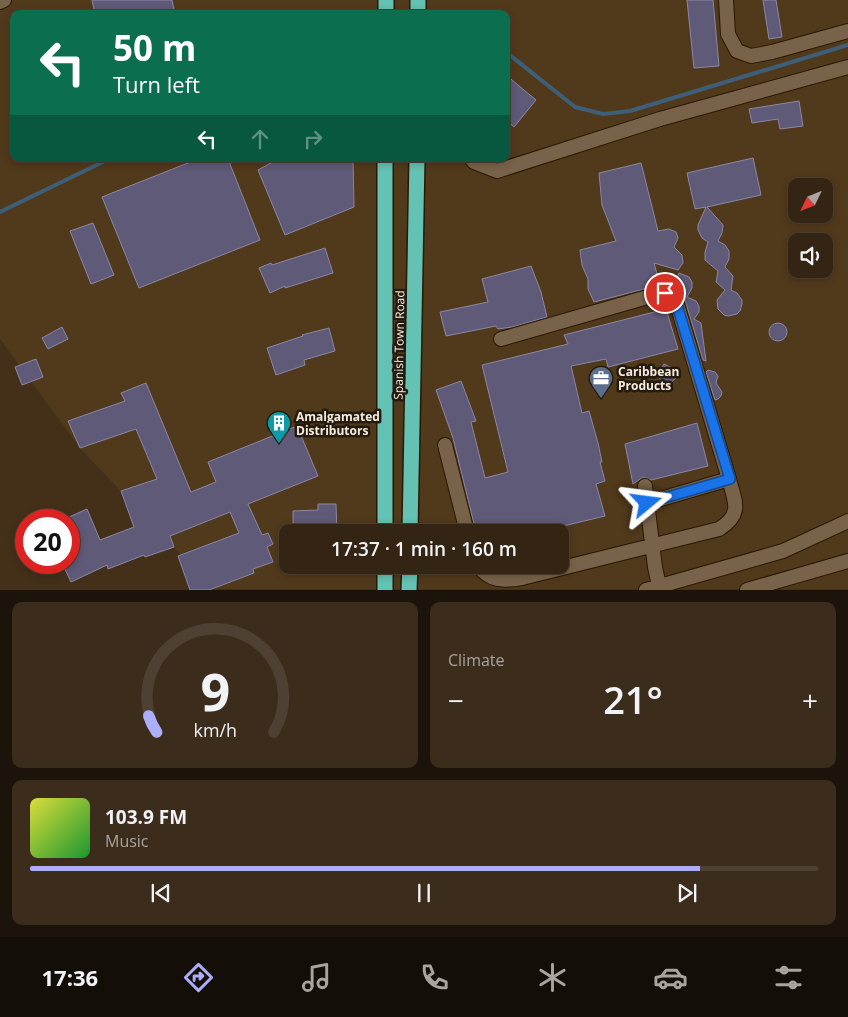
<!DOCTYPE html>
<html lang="en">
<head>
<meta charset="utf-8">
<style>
  :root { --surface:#332413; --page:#3b2c1c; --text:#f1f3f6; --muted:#a9a4a0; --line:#4e4133; --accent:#adaefb }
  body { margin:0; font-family:"Open Sans",sans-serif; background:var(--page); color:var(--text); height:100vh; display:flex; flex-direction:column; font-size:19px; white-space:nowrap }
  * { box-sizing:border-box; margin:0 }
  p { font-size:16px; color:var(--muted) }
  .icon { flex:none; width:28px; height:28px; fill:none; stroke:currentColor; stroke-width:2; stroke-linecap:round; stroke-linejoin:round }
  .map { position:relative; height:590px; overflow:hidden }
  .side { display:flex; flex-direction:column; gap:12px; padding:12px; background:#1c140a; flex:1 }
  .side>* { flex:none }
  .top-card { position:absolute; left:10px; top:10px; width:500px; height:152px; border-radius:10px; box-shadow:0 2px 8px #0003,0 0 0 1px var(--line); background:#0b6e4f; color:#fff; overflow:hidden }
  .needle { width:32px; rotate:227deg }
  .buttons { position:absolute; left:788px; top:178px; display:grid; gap:10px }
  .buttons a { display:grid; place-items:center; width:45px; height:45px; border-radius:10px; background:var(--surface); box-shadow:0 2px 8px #0003,0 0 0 1px var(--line); font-size:25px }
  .speed { position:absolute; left:15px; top:509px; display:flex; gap:10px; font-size:25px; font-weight:700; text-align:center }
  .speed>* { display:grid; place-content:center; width:65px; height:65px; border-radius:50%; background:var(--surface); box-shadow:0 2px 8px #0003,0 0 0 1px var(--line); line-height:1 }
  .speed .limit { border:8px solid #d22; background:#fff; color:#111 }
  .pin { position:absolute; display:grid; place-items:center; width:42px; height:42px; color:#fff; margin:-21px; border:2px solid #fff; border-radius:50%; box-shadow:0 1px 5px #0007 }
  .me { position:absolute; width:55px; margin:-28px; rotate:74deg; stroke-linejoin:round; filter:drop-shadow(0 0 4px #0008) }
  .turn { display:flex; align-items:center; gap:18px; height:105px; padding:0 20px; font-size:22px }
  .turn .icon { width:65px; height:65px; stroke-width:2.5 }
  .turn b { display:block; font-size:35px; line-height:42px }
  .lanes { display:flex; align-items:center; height:48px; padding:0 20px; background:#0003; justify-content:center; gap:25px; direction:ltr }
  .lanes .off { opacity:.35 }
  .big { font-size:38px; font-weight:600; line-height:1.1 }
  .side .tile { flex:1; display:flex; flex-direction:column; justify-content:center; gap:8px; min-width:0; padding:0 18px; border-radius:10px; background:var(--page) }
  .side .dial { align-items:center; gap:0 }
  .dial svg { height:130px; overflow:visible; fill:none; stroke:var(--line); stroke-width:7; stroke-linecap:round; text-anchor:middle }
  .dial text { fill:var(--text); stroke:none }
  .song { display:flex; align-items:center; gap:15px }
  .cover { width:60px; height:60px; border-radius:8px; background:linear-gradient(135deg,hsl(60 70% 55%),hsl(130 70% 35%)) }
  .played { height:5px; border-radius:2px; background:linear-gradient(90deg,var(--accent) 85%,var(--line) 85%) }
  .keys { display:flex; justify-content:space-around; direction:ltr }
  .heat { display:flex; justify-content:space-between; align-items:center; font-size:28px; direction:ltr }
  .side .tiles { flex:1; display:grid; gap:12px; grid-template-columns:1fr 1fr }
  .tile:last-child { grid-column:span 2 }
  .trip { position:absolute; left:279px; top:524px; width:290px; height:50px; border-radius:10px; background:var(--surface); box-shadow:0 2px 8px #0003,0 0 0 1px var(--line); font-weight:600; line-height:50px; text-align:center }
  .dock { display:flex; height:80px; justify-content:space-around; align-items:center; background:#140e08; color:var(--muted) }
  .dock .icon { width:35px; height:35px }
  .dock .active { color:var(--accent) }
  .dock b { font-size:22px; color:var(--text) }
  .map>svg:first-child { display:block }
  .built { fill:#51391b; fill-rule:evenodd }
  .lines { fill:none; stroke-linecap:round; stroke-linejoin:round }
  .stream { stroke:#3d5f7a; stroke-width:4 }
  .building { fill:#5e5a77; stroke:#8b88a7 }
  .minor-casing { stroke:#2a1802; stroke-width:16 }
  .highway-casing { stroke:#2a1802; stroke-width:18 }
  .minor { stroke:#786249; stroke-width:14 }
  .highway { stroke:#63c2b3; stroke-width:15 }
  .route-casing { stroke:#114b97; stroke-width:12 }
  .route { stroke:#1a73e8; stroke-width:9 }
  .labels { text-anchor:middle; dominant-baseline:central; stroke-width:5; stroke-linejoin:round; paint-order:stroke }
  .street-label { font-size:12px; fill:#f8ebdd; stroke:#231b10 }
  .poi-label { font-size:12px; font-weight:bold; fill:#f8ebdd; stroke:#231b10; text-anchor:start }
</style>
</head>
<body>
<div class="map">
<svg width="848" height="590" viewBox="0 0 848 590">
  <rect width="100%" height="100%" fill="#443019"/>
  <path class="built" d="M 0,0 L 848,0 L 848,589 L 213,589 L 80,448 L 0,339 ZM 14,14 L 506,14 L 506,159 L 14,159 ZM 796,186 L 824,186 L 824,214 L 796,214 ZM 796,241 L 824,241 L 824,269 L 796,269 ZM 288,532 L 560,532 L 560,565 L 288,565 Z"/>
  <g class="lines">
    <path class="stream" d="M 506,52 L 575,107 L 603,114 L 630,111 L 848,45
      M 0,212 L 109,159"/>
  </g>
  <path class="building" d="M 92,0 L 172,0 L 175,14 L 95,14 Z
    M 687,0 L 713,0 L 719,66 L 694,68 Z
    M 763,0 L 776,0 L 782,37 L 769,39 Z
    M 506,75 L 536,100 L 514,127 L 506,120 Z
    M 799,101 L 803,126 L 780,129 L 778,119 L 752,123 L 749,109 Z
    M 753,158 L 761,195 L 707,207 L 723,225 L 722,233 L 718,241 L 725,245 L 729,251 L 729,259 L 725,267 L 733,276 L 731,290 L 737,293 L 742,300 L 742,304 L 740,311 L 737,314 L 728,316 L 724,315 L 718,309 L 717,300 L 725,290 L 716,282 L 718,271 L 705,260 L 705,252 L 708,242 L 702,238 L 698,230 L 698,225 L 706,207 L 695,209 L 687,173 Z
    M 198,159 L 228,159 L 260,240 L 139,288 L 102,197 Z
    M 278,159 L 353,159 L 354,207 L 285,235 L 258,170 Z
    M 641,163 L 658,231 L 669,229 L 676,232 L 678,238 L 674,247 L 682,255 L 683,263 L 678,270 L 654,263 L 660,285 L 594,302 L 588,289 L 588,279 L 582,265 L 580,250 L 616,241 L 602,205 L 599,173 Z
    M 93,223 L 114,275 L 91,284 L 70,231 Z
    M 325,248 L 333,273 L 285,288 L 285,286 L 270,293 L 259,268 L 271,263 L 272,265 Z
    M 531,266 L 541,292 L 547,317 L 512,327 L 498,329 L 496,326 L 446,336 L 440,312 L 488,302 L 482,279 Z
    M 679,273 L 689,277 L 692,282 L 692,288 L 687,297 L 696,301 L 699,306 L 699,312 L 694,319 L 701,323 L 706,361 L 703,360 L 685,300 L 686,298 L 674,285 Z
    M 666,309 L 678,349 L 608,367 L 606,359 L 571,366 L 582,413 L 589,411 L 598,443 L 602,462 L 600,462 L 605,481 L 596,484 L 605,516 L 538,532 L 476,532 L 453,438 L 436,390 L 461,381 L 476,421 L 471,422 L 485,478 L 508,472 L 482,365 L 568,344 L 564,335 Z
    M769 332a9 9 0 1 1 18 0a9 9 0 1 1-18 0Z
    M 62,327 L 68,339 L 48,349 L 42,338 Z
    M 329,328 L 335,351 L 304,360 L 305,365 L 276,375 L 267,348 L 303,336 L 302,335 Z
    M 36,359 L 43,377 L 22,385 L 15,367 Z
    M 664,364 L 672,368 L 676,372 L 676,378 L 669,384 L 663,383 L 658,376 L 660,370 Z
    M 708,370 L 715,372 L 718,376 L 716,383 L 722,392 L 721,396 L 718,399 L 715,400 L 706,372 Z
    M 146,383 L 191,492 L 216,482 L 208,462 L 297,426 L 318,476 L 248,504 L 262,535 L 268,533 L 273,544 L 267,547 L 273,562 L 253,569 L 254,573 L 209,590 L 190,590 L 178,556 L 239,533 L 230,512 L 170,536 L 174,547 L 145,557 L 144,555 L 108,569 L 107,565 L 71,582 L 62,563 L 69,562 L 69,517 L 87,509 L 100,540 L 134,527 L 121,491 L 157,479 L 136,429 L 80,448 L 68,421 L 125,401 L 121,393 Z
    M 697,423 L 708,466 L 651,480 L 643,477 L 633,484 L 625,444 Z
    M 318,504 L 336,504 L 337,532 L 293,532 L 293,511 L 318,510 Z"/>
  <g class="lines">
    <g class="minor-casing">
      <path id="minor" d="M 726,0 L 728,34 L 737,51 L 751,56 L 772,52 L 848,31
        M 0,2 L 4,0
        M 472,159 L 474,162 L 497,171 L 660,119 L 848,67
        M 445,445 L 467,532
        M 645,486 L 655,567 L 659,586
        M 647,503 L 729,479
        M 478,565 C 489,582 504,581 522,578 L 719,529 C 743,514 735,502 729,479 L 676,301 C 669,292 662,294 651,296 L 501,339
        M 646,590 L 783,551 L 848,521
        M 747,590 L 848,561"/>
    </g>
    <g class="highway-casing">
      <path id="highway" d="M 386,14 L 386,0
        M 418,14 L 418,0
        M 385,532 L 385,159
        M 410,532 L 417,159
        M 385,590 L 385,565
        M 409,590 L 410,565"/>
    </g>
    <use href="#minor" class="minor"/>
    <use href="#highway" class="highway"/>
  </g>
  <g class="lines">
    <g class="route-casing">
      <path id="route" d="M 647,503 L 730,479 L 676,302 L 672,296 L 665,293"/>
    </g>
    <use href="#route" class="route"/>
  </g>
  <defs>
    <g id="office-pin" transform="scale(1.25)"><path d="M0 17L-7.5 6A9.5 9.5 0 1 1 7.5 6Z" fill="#5c6f8a" stroke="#231b10"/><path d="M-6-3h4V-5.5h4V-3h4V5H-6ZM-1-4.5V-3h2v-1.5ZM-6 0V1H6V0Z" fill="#fff"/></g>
    <g id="building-pin" transform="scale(1.25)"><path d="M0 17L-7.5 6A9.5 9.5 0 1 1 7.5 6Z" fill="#0f9aa8" stroke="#231b10"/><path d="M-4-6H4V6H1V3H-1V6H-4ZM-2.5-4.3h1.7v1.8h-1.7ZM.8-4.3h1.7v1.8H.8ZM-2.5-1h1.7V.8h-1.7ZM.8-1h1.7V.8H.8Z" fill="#fff"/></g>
  </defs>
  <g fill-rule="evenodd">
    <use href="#office-pin" x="601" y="378"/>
    <use href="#building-pin" x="279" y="423"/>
  </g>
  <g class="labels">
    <g class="street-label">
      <text transform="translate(399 345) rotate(-89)">Spanish Town Road</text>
    </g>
    <g class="poi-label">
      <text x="618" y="371">Caribbean<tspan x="618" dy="14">Products</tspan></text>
      <text x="296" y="416">Amalgamated<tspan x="296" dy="14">Distributors</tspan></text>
    </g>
  </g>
</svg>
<div class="buttons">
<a><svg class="needle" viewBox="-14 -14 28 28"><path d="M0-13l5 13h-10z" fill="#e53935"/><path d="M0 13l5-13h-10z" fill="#a9a4a0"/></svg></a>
<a><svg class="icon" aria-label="sound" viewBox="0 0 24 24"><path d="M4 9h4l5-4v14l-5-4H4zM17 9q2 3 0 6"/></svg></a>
</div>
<div class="speed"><div class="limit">20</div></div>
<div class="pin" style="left:665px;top:293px;background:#d93025"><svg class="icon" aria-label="arrive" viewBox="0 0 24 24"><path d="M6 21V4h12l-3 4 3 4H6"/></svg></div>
<svg class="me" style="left:647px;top:503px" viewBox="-20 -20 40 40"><path d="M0-17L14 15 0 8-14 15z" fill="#1a73e8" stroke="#fff" stroke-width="4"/></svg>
<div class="trip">17:37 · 1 min · 160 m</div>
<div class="top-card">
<div class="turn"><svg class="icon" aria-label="left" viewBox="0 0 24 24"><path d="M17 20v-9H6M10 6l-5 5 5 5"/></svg><div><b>50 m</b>Turn left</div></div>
<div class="lanes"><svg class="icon" aria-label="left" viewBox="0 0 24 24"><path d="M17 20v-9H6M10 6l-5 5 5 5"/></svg><svg class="icon off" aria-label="ahead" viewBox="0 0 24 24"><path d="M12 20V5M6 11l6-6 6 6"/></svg><svg class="icon off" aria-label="right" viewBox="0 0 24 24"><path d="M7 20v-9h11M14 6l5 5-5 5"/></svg></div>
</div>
</div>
<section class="side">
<div class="tiles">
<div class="tile dial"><svg viewBox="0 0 100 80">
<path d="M14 69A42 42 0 1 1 86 69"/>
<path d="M14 69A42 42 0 0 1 9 59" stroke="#adaefb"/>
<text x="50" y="56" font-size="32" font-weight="700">9</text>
<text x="50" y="72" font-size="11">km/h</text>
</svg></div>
<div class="tile"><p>Climate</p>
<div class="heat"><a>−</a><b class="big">21°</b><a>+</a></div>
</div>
<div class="tile">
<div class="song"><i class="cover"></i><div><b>103.9 FM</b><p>Music</p></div></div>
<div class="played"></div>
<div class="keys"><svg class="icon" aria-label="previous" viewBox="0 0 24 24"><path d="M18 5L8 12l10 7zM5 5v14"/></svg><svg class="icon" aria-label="pause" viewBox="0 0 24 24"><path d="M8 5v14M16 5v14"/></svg><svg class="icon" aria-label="next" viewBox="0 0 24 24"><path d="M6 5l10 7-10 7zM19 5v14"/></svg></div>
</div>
</div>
</section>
<nav class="dock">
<b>17:36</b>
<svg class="icon active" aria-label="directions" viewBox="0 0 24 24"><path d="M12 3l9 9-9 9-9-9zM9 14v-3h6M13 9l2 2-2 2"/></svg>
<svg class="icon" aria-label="music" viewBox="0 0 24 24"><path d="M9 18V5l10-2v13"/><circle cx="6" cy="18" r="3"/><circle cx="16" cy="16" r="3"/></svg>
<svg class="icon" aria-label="phone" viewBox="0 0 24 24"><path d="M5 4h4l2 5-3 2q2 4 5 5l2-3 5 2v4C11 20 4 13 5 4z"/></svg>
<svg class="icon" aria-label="climate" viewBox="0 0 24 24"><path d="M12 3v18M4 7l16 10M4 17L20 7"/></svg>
<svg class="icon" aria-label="car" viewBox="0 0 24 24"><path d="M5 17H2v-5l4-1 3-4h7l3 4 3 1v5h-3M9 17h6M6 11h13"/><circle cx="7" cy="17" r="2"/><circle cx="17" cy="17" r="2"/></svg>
<svg class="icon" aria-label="filters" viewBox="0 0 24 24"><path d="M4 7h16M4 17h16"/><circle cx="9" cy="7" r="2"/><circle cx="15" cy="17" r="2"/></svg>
</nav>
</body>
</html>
